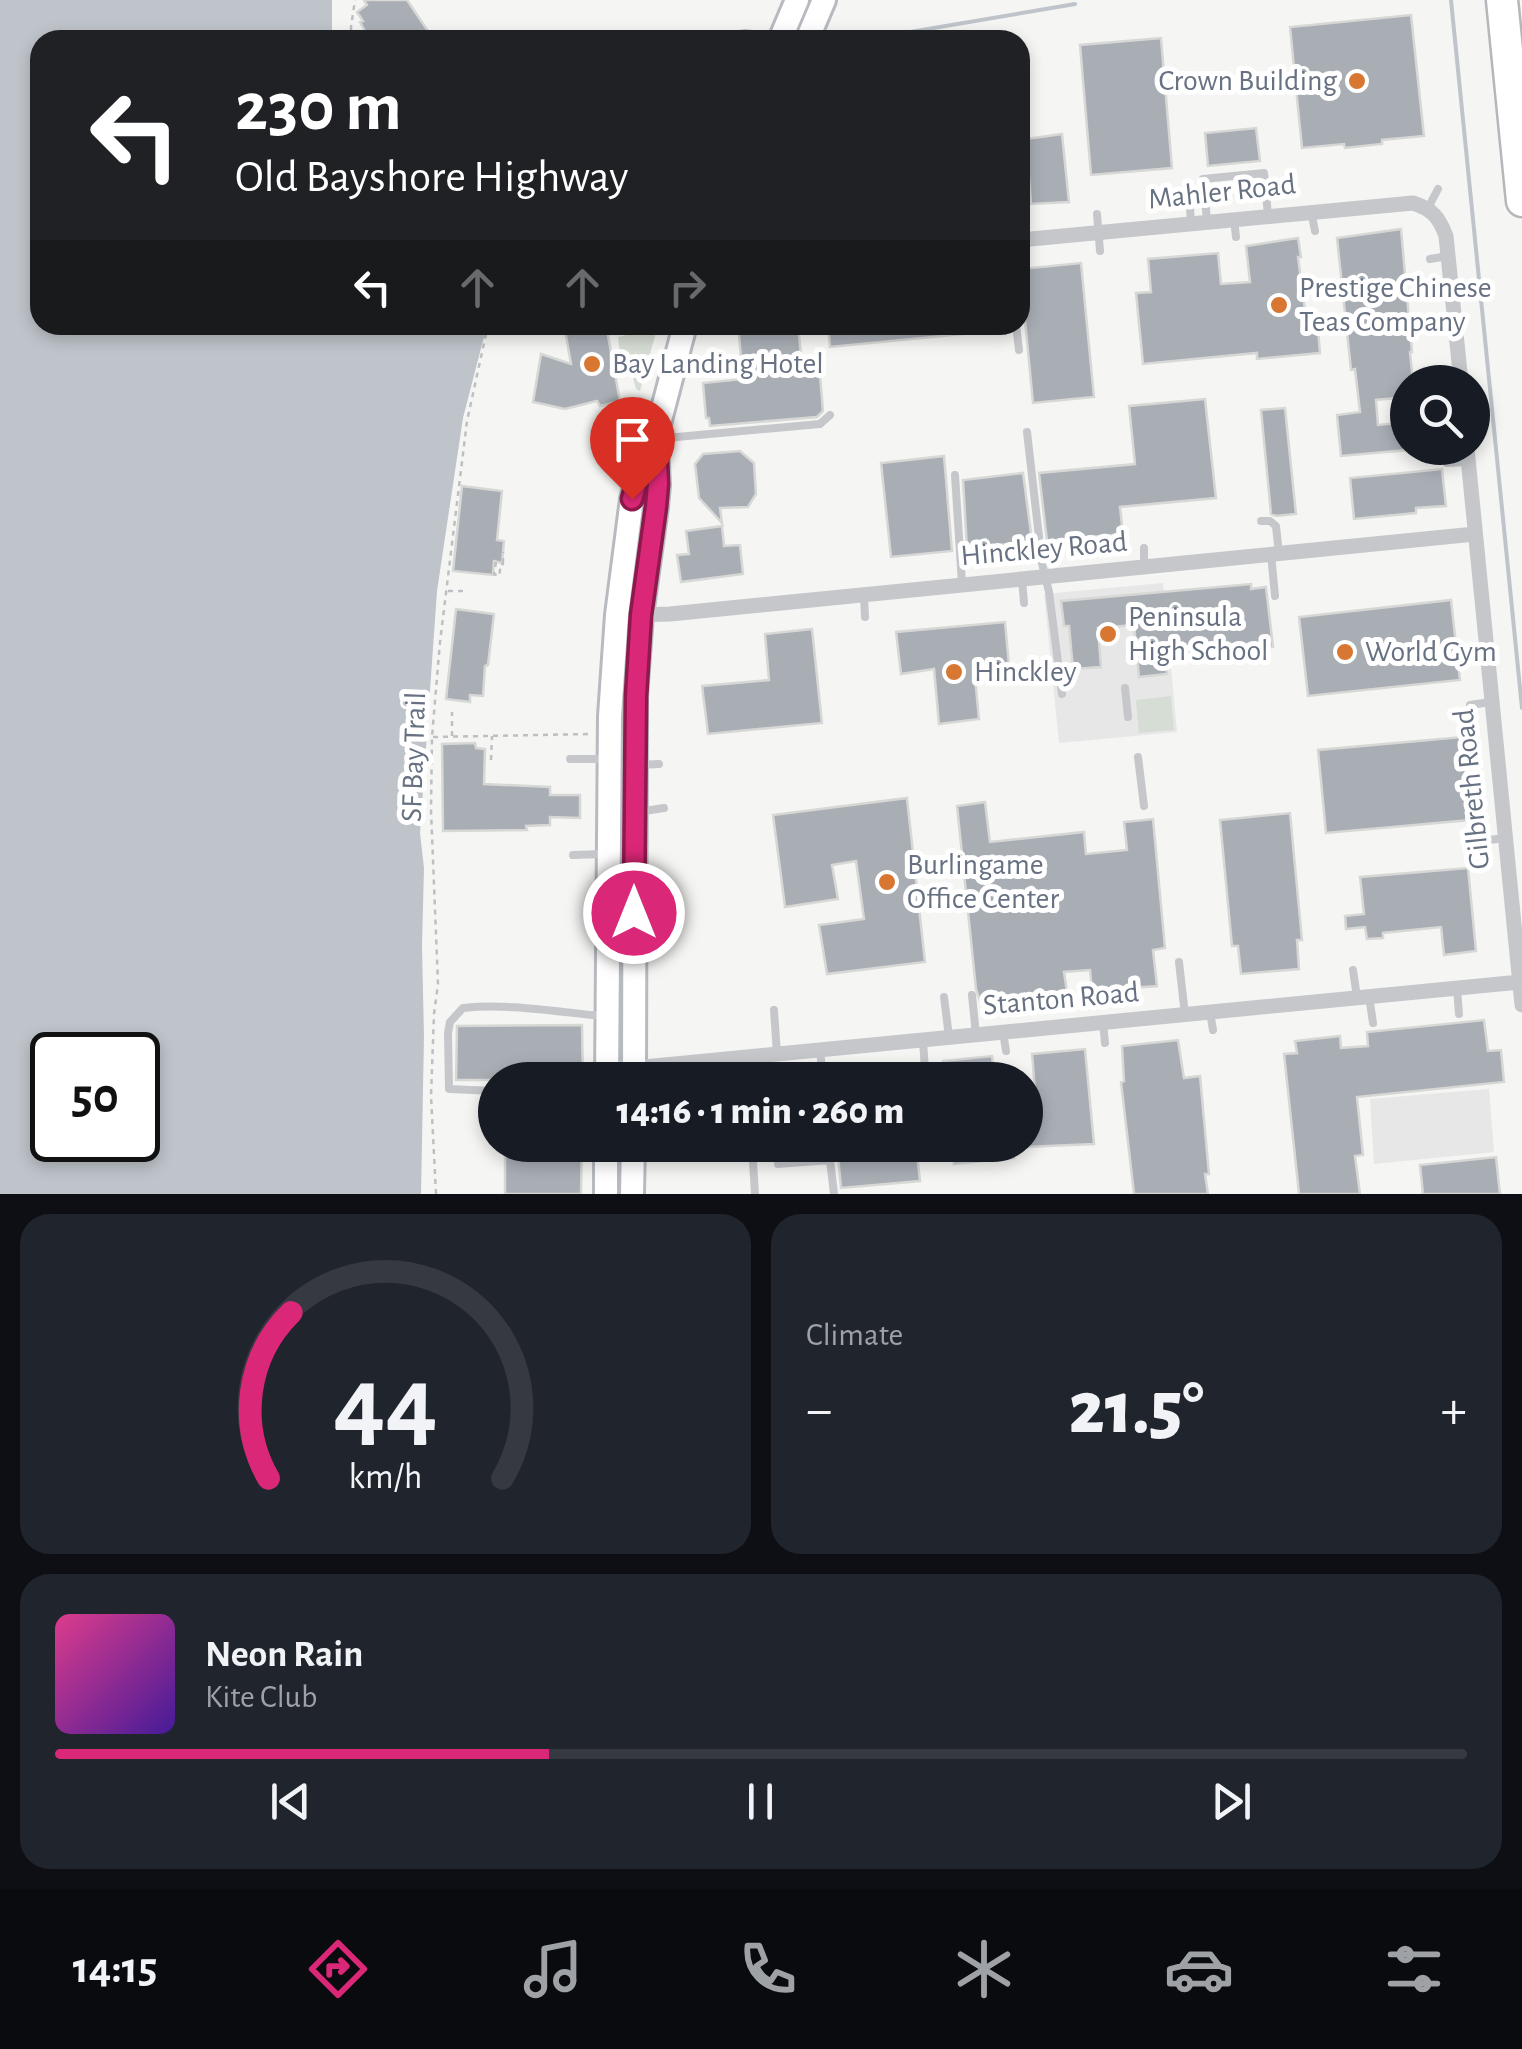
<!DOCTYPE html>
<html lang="en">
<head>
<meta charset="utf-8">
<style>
  :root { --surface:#171b24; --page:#20242c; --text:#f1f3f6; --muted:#9ea1a6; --line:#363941; --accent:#db2777 }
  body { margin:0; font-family:"Alegreya Sans",sans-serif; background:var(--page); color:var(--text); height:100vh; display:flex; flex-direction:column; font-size:38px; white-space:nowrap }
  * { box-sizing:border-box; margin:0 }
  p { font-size:32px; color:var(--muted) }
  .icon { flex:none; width:55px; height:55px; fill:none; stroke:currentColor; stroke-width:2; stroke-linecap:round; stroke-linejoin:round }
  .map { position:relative; height:1194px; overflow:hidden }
  .details { display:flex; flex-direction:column; gap:20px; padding:20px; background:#0d0f14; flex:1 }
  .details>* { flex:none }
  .top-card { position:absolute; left:30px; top:30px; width:1000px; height:305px; border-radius:30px; box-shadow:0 5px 15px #0003; background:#202124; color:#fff; overflow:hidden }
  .buttons { position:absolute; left:1390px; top:365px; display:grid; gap:20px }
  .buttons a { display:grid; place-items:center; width:100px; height:100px; border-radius:50%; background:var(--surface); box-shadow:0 5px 15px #0003; font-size:50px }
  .speed { position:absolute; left:30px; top:1032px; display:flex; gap:20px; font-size:50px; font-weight:700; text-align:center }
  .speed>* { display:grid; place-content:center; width:130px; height:130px; border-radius:50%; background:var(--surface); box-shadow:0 5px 15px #0003; line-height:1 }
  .speed .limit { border:5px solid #111; border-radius:15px; background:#fff; color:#111 }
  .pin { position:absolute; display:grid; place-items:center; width:85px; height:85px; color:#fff; margin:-102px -42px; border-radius:50% 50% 50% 0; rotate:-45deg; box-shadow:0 0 10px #0007 }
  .pin .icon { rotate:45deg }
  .me { position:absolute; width:110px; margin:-55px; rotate:0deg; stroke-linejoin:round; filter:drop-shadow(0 0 8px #0008) }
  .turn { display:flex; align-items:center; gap:35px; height:210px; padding:0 40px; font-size:45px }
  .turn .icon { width:130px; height:130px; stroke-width:2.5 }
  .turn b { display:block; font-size:70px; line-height:85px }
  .lanes { display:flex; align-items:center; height:95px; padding:0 40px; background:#0003; justify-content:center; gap:50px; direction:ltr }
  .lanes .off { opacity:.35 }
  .big { font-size:75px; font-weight:800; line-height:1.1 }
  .details .widget { flex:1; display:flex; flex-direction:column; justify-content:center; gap:15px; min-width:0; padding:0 35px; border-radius:30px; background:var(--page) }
  .details .dial { align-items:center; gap:0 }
  .dial svg { height:260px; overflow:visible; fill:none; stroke:var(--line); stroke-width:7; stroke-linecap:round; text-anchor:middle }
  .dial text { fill:var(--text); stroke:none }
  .song { display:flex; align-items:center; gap:30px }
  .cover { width:120px; height:120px; border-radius:15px; background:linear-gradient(135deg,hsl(330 70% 55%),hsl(260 70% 35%)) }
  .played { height:10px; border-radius:5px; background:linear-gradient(90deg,var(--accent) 35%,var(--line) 35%) }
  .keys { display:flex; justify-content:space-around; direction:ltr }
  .heat { display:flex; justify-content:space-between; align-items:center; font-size:55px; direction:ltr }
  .details .tiles { flex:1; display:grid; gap:20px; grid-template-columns:1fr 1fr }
  .widget:last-child { grid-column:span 2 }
  .trip { position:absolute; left:478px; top:1062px; width:565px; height:100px; border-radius:50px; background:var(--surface); box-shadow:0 5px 15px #0003; font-weight:800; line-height:100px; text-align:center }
  .menu { display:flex; height:160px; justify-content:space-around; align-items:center; background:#090b0e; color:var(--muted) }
  .menu .icon { width:70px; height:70px }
  .menu .active { color:var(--accent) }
  .menu b { font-size:45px; color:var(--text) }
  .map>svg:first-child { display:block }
  .built { fill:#e6e7e6 }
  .green { fill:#d6ddd4 }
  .water { fill:#bec4ca; fill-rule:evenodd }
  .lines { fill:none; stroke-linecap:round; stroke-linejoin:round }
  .stream { stroke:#bec4ca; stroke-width:4 }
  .building { fill:#a9aeb5; stroke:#d7d8d6; stroke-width:2.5 }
  .secondary-casing { stroke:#b7babf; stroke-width:28 }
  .highway-casing { stroke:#b5b7bb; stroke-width:35 }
  .path { stroke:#bebfc2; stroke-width:2.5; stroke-dasharray:5 5; stroke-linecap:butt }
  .lane { stroke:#c5c7cb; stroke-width:8 }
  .street { stroke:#c5c7cb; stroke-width:15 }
  .secondary { stroke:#fff; stroke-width:22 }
  .highway { stroke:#fff; stroke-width:30 }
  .route-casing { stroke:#8e194d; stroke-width:25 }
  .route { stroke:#db2777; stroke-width:18 }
  .poi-dot { fill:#d77732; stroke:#fff; stroke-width:4 }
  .labels { text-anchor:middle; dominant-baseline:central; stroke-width:10; stroke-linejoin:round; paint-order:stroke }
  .poi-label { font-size:30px; fill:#677182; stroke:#fff; text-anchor:start }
  .street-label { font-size:30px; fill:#677182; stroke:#fff }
</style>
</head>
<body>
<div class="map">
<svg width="1522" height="1194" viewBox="0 0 1522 1194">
  <rect width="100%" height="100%" fill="#f5f6f3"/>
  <path class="built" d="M 1163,583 L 1177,732 L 1059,743 L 1044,594 Z
    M 1489,1089 L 1494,1152 L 1374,1164 L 1370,1099 Z"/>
  <path class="green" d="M 644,325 L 658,325 L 640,391 L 636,389 L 629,363 L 621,364 L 618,337 L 639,332 Z
    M 1171,696 L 1174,730 L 1139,733 L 1136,700 Z"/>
  <path class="water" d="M 0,0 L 332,0 L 332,40 L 40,40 L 40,325 L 487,325 L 463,418 L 437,591 L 420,833 L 424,868 L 422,946 L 424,1037 L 421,1194 L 0,1194 ZM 52,1055 L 138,1055 L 138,1140 L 52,1140 Z"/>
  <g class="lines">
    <path class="stream" d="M 1451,0 L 1522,708
      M 863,40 L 1075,4"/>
  </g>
  <path class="building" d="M 364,0 L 407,0 L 434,40 L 370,40 L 360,22 L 363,21 L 357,12 L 367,5 Z
    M 1411,15 L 1424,136 L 1382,140 L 1382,144 L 1345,148 L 1344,144 L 1302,148 L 1290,27 Z
    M 1161,38 L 1172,168 L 1091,175 L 1080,45 Z
    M 1256,128 L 1260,161 L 1208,166 L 1205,133 Z
    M 1062,134 L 1069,202 L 1031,204 L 1026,139 Z
    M 1401,229 L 1412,352 L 1410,352 L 1413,382 L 1408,382 L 1408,397 L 1376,400 L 1378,425 L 1408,422 L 1408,450 L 1341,456 L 1337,415 L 1360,412 L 1355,369 L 1351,370 L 1337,238 Z
    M 1298,238 L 1301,257 L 1298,257 L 1306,318 L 1317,317 L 1320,353 L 1257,359 L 1257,353 L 1143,364 L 1136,293 L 1151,292 L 1148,259 L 1218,253 L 1221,284 L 1250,282 L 1246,246 Z
    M 1081,263 L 1094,397 L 1033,403 L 1020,269 Z
    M 564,325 L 606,325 L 620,401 L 600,406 L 597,401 L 565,409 L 533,402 L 541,354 L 571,364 Z
    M 738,325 L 798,325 L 803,374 L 808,373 L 809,376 L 820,375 L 823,411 L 817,417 L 710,426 L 709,418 L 706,418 L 703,383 L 743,379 Z
    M 828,325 L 973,325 L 974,333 L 830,347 Z
    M 1205,399 L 1216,498 L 1120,507 L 1123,534 L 1047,541 L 1039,473 L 1135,464 L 1129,406 Z
    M 1285,408 L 1296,514 L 1276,516 L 1271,514 L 1261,410 Z
    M 740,451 L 754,463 L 756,494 L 748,507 L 720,508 L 722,523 L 699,498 L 695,464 L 703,454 Z
    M 944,456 L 952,551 L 891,557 L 881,463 Z
    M 1442,469 L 1446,506 L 1416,508 L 1416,513 L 1354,519 L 1350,478 Z
    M 1023,473 L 1032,541 L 967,549 L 963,480 Z
    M 462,486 L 502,491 L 497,540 L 504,541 L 502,563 L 494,561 L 493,575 L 453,571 Z
    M 722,526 L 724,546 L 740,545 L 743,574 L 681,582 L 677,555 L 689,554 L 686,531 Z
    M 1251,584 L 1251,589 L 1266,587 L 1273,647 L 1166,658 L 1167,674 L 1139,677 L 1134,625 L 1098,628 L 1101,667 L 1073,669 L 1069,626 L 1064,626 L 1061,601 Z
    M 1451,600 L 1460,680 L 1308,696 L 1299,617 Z
    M 456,609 L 494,614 L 488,665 L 485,666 L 483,696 L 470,695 L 470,702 L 446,699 Z
    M 1005,622 L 1009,665 L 974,667 L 979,719 L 939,724 L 934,669 L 901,674 L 896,632 Z
    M 812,629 L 822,723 L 708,734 L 702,686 L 769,680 L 765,634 Z
    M 1462,737 L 1470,820 L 1326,833 L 1318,750 Z
    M 475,743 L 476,748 L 485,749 L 484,784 L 550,787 L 550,795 L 580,795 L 580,818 L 550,817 L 550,825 L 526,826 L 527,830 L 443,831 L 442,744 Z
    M 907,798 L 925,962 L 827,974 L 819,925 L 864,919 L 856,861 L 832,865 L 838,899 L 785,907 L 773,815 Z
    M 985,802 L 990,842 L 1084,832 L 1086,854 L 1127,850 L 1124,822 L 1153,819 L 1165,948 L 1153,950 L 1157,986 L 1092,991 L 1090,970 L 1064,972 L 1067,992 L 980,1001 L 976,989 L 957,806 Z
    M 1290,813 L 1302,940 L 1297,940 L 1299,969 L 1241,974 L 1238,946 L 1232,946 L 1220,820 Z
    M 1468,868 L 1476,951 L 1444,955 L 1441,927 L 1383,933 L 1383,938 L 1367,939 L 1365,927 L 1346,929 L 1345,916 L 1364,914 L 1360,877 Z
    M 1484,1020 L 1488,1051 L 1501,1050 L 1504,1082 L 1357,1097 L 1363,1155 L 1355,1156 L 1360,1194 L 1299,1194 L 1284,1054 L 1297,1053 L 1295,1041 L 1340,1036 L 1341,1048 L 1368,1046 L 1367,1032 Z
    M 582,1025 L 583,1080 L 456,1080 L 457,1026 Z
    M 1178,1040 L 1184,1078 L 1200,1076 L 1209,1174 L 1205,1174 L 1208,1194 L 1134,1194 L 1121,1082 L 1124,1081 L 1122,1046 Z
    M 1085,1049 L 1094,1144 L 1025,1147 L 1025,1115 L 1037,1114 L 1032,1054 Z
    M 992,1056 L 995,1080 L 945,1080 L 943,1061 Z
    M 505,1145 L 582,1145 L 581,1194 L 505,1194 Z
    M 837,1145 L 916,1145 L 920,1181 L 841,1188 Z
    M 952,1145 L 1012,1145 L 1014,1158 L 954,1164 Z
    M 1496,1157 L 1500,1194 L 1423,1194 L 1420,1165 Z"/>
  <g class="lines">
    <g class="secondary-casing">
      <path id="secondary" d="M 780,40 L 797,0
        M 807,40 L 824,0
        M 607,1080 L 610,716 L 617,615 L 632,499 L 638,478 L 655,439 L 685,325
        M 634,1080 L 635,696 L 641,615 L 656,507 L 658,485 L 656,445
        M 606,1194 L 606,1145
        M 632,1194 L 633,1145"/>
    </g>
    <g class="highway-casing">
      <path id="highway" d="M 1502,0 L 1522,201"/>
    </g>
    <path class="path" d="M 351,40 L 351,27 L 355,0
      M 496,562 L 494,574 L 499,576 L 501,564 L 504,564
      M 503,563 L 503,552
      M 448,591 L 467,591
      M 452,736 L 452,712
      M 433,737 L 590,734
      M 491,760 L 492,736
      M 436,1194 L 431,1096 L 434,1014 L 438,984 L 431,810 L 432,737 L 440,642 L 467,421 L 488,325"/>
    <path class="lane" d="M 704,40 L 745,33 L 799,40
      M 1190,207 L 1191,223
      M 1428,208 L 1438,189
      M 1311,211 L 1315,231
      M 1097,214 L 1100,251
      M 1234,219 L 1236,237
      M 1207,220 L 1203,179 L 1264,173 L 1268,215
      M 1430,259 L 1448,256
      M 1016,325 L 1019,350
      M 625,430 L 655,439 L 820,424 L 830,415
      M 1027,432 L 1042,563 L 1049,592 L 1062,694
      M 1447,463 L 1467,462
      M 955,475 L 962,584
      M 1261,521 L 1270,521 L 1276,526 L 1279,554
      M 1144,548 L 1144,567
      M 1271,554 L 1275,596
      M 1022,579 L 1024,603
      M 864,596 L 865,617
      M 1125,688 L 1128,717
      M 1470,705 L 1491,702
      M 1138,757 L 1144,806
      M 570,759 L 605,759
      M 639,765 L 659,764
      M 638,812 L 664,808
      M 1473,842 L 1505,838
      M 573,855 L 603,854
      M 1179,962 L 1185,1015
      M 1353,970 L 1357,997
      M 1457,989 L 1459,1014
      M 972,995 L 976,1035
      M 1369,996 L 1373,1023
      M 944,997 L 949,1037
      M 774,1010 L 777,1054
      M 1210,1012 L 1213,1030
      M 1103,1022 L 1105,1043
      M 1003,1032 L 1006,1051
      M 923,1040 L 925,1071
      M 820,1050 L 823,1080
      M 763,1055 L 767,1080
      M 748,1056 L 749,1080
      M 495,1091 L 449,1089 L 448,1033 L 450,1022 L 463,1008 C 510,1003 556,1012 603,1016
      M 752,1145 L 755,1194
      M 776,1145 L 778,1164 L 830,1160 L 829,1145
      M 830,1160 L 834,1194"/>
    <path class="street" d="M 1020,240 L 1413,203 C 1432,209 1439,217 1446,236 L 1461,382
      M 1467,448 L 1522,1005
      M 636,615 L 670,614 L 1475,534
      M 607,1068 L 634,1068 L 1520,982"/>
    <use href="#secondary" class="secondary"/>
    <use href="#highway" class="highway"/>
  </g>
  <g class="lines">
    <g class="route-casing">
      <path id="route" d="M 632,499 L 638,478 L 656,439 L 658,484 L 656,507 L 641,615 L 636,696 L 634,913"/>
    </g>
    <use href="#route" class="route"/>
  </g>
  <g class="poi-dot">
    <circle cx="1357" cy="81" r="10"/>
    <circle cx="1279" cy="305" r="10"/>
    <circle cx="592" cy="364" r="10"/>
    <circle cx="1108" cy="634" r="10"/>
    <circle cx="1345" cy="652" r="10"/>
    <circle cx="954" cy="672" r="10"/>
    <circle cx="887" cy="882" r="10"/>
  </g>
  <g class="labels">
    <g class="poi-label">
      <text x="1337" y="81" text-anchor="end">Crown Building</text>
      <text x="1299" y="288">Prestige Chinese<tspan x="1299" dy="34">Teas Company</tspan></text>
      <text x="612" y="364">Bay Landing Hotel</text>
      <text x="1128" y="617">Peninsula<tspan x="1128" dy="34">High School</tspan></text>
      <text x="1365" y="652">World Gym</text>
      <text x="974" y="672">Hinckley</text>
      <text x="907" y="865">Burlingame<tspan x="907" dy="34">Office Center</tspan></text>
    </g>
    <g class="street-label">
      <text transform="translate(1222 192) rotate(-6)">Mahler Road</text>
      <text transform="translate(1044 549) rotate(-5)">Hinckley Road</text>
      <text transform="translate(414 757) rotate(-88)">SF Bay Trail</text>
      <text transform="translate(1472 789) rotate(-96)">Gilbreth Road</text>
      <text transform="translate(1061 999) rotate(-5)">Stanton Road</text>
    </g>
  </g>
</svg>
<div class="buttons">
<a><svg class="icon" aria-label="search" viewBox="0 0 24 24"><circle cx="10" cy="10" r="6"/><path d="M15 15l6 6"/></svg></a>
</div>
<div class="speed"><div class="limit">50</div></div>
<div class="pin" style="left:632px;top:499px;background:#d93025"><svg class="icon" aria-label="arrive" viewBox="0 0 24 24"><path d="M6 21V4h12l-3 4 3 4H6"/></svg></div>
<svg class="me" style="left:634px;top:913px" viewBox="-20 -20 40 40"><circle r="17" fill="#db2777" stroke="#fff" stroke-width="3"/><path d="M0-11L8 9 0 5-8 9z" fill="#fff"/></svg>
<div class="trip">14:16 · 1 min · 260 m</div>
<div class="top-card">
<div class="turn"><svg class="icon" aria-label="left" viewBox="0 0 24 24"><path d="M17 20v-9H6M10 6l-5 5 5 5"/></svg><div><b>230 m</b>Old Bayshore Highway</div></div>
<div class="lanes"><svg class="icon" aria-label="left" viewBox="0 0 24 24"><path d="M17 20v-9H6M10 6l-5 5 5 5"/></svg><svg class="icon off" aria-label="ahead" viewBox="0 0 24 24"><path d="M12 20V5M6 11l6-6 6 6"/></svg><svg class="icon off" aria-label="ahead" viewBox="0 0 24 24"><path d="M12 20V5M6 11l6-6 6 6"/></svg><svg class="icon off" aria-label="right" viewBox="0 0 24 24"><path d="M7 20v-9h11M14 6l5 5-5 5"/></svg></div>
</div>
</div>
<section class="details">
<div class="tiles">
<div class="widget dial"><svg viewBox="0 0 100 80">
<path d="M14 69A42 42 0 1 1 86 69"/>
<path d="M14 69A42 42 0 0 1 21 18" stroke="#db2777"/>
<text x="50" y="56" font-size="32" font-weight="700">44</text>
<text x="50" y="72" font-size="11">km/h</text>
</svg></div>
<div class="widget"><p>Climate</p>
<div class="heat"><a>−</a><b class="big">21.5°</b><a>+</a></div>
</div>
<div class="widget">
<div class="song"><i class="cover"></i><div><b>Neon Rain</b><p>Kite Club</p></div></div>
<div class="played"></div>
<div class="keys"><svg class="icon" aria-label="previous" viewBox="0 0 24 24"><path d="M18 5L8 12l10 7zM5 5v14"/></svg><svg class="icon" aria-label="pause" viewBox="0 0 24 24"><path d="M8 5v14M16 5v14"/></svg><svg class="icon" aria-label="next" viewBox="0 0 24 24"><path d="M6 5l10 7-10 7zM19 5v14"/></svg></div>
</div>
</div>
</section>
<nav class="menu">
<b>14:15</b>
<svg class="icon active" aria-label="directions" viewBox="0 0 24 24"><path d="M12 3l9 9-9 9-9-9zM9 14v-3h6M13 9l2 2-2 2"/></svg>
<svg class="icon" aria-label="music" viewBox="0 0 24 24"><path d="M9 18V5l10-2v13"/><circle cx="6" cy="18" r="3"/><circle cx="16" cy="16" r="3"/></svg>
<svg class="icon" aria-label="phone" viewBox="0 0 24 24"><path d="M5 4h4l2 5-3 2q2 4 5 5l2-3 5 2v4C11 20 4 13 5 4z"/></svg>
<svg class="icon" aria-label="climate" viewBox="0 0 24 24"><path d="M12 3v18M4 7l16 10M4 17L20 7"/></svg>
<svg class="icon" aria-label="car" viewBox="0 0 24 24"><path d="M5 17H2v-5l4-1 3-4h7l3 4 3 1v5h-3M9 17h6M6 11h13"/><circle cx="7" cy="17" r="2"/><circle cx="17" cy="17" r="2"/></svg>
<svg class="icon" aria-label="filters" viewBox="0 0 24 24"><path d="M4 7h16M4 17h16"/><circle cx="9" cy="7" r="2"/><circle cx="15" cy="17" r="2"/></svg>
</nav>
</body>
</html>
